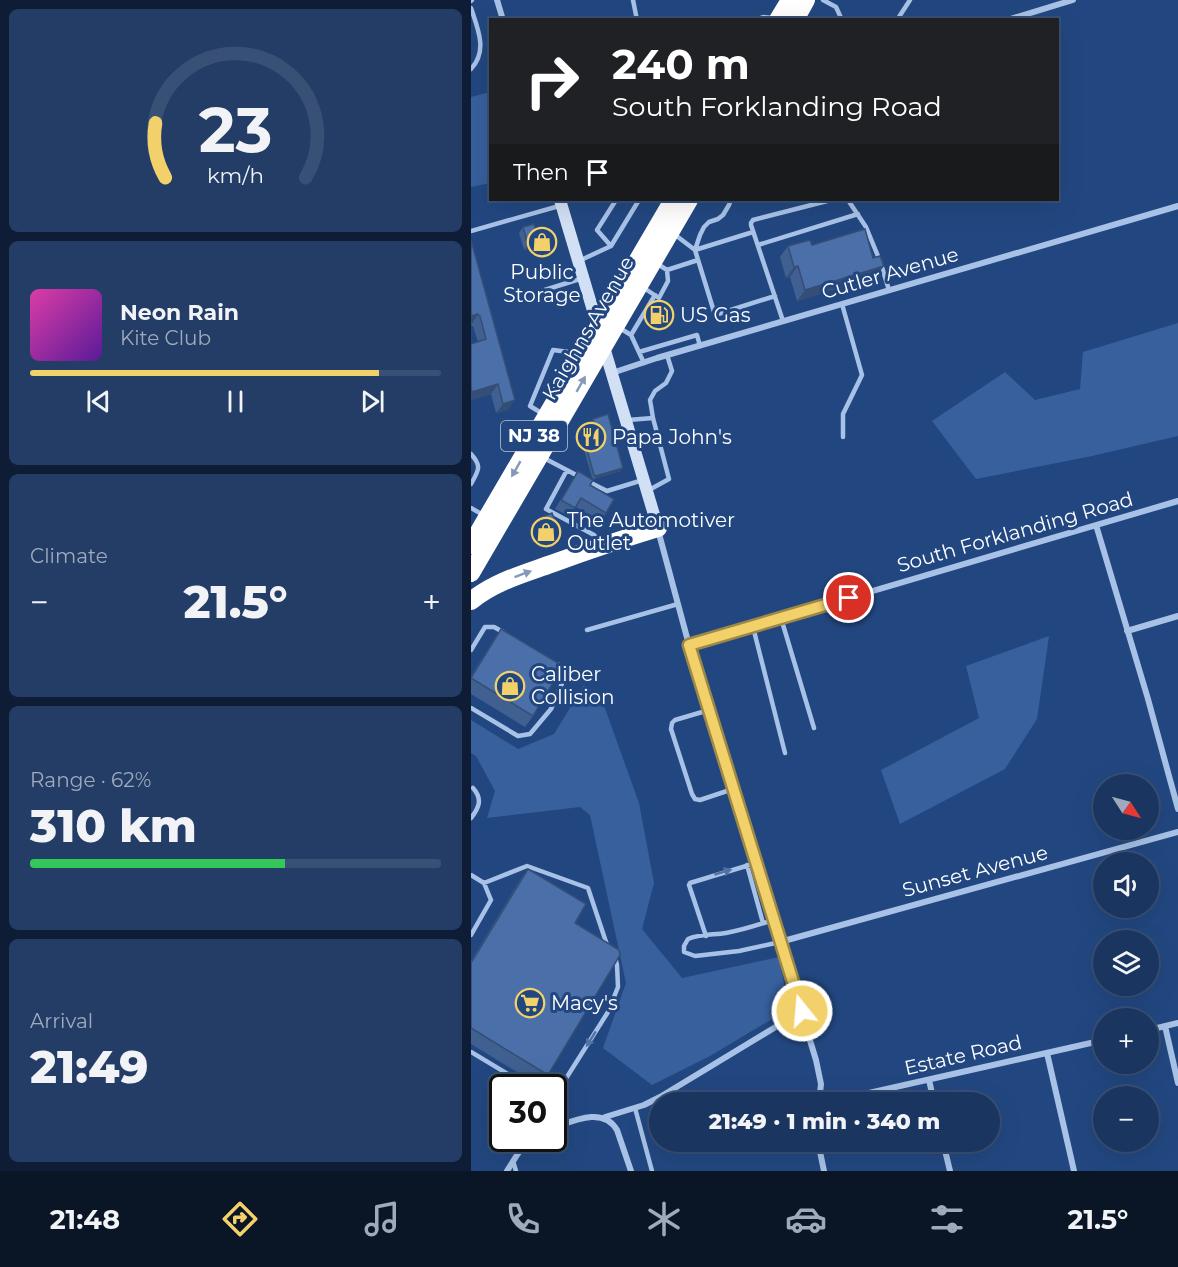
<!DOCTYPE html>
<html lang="en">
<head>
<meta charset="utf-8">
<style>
  :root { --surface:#1a3560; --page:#233d66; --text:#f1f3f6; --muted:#9fabbd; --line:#385075; --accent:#f2d16b }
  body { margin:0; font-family:Montserrat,sans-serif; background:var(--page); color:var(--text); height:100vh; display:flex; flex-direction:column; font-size:22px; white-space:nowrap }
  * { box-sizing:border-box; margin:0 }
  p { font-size:20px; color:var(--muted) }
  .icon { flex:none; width:33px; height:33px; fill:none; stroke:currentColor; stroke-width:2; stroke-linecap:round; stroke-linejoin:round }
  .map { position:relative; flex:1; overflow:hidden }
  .panel { display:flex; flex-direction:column; gap:9px; padding:9px; background:#0e1d35; width:471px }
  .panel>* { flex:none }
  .hud { position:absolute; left:18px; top:18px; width:570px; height:183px; border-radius:0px; box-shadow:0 6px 24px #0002,0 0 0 2px var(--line); background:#202124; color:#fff; overflow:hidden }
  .needle { width:39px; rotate:126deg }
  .fabs { position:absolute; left:622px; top:774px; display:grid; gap:12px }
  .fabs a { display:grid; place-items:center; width:66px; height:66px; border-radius:50%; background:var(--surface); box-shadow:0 6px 24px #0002,0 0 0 2px var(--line); font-size:30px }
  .speed { position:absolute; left:18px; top:1074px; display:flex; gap:12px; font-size:30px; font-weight:700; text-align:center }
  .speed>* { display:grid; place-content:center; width:78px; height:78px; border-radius:50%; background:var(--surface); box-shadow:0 6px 24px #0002,0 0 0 2px var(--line); line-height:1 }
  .speed .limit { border:3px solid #111; border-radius:9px; background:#fff; color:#111 }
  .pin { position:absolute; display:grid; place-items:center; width:51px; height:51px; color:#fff; margin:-26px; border:3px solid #fff; border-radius:50%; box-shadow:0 2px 6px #0007 }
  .me { position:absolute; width:66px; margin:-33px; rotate:343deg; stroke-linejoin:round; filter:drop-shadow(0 0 4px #0008) }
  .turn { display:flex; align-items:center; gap:21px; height:126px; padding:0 24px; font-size:27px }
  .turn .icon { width:78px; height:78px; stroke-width:2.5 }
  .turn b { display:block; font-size:42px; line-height:51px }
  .then { display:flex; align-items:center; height:57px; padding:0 24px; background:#0003; gap:12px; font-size:22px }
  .big { font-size:45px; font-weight:800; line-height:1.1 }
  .panel .widget { flex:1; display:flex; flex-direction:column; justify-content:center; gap:9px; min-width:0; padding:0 21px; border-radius:9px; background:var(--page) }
  .panel .dial { align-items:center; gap:0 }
  .dial svg { height:156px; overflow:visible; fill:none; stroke:var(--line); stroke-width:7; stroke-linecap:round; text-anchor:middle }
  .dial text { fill:var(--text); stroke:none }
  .song { display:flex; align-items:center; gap:18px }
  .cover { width:72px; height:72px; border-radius:9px; background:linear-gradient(135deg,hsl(320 70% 55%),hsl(270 70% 35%)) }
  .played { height:6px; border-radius:3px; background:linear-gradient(90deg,var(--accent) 85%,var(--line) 85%) }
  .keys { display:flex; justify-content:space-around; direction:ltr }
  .heat { display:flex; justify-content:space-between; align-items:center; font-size:33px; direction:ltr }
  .charge { height:9px; border-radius:4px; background:linear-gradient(90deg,#34c759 62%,var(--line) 0) }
  .trip { position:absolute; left:178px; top:1092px; width:351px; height:60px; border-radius:30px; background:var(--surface); box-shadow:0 6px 24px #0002,0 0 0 2px var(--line); font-weight:800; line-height:60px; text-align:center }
  .menu { display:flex; height:96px; justify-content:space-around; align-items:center; background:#0a1526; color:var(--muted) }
  .menu .icon { width:42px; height:42px }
  .menu .active { color:var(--accent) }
  .menu b { font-size:27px; color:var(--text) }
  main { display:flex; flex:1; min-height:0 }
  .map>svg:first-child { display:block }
  .green { fill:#37609d }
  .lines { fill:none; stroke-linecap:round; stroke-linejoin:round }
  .lane { stroke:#a8c2e7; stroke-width:4.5 }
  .street { stroke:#a8c2e7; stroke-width:6 }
  .secondary { stroke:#d2e0f6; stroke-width:12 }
  .highway { stroke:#fff; stroke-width:18 }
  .wall { fill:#406091 }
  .shaded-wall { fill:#344e76 }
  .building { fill:#4b70a9; stroke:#344e76; stroke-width:1.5 }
  .oneway { fill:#859ab9 }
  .oneway2 { fill:#5172a4 }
  .route-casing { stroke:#9d8846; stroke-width:15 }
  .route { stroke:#f2d16b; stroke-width:10 }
  .labels { text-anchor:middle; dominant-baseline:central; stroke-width:6; stroke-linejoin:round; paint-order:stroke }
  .shield { fill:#224780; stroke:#bdc8d9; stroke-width:1.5 }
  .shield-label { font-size:18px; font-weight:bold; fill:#fff }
  .poi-label { font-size:20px; fill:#fff; stroke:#224780; text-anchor:start }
  .street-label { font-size:20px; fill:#fff; stroke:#224780 }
</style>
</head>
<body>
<main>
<section class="panel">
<div class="widget dial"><svg viewBox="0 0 100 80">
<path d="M14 69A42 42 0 1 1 86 69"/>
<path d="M14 69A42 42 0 0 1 9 41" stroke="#f2d16b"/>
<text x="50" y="56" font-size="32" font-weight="700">23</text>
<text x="50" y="72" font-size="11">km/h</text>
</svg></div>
<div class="widget">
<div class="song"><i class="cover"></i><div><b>Neon Rain</b><p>Kite Club</p></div></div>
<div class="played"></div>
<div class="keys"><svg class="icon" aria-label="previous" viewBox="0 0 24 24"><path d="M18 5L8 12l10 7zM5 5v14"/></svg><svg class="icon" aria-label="pause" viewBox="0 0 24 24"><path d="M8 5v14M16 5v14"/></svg><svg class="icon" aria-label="next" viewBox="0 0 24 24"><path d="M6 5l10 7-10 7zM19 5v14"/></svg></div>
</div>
<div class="widget"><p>Climate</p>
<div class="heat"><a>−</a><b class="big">21.5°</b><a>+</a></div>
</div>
<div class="widget"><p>Range · 62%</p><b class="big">310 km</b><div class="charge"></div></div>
<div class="widget"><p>Arrival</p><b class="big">21:49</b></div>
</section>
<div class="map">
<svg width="707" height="1171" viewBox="0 0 707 1171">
  <rect width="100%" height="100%" fill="#224780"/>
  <path class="green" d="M 19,92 L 19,183 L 0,187 L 0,97 Z
    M 707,323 L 707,436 L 621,456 L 505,479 L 461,421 L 534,372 L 564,400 L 609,389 L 612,352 Z
    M 578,636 L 566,719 L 534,769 L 429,824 L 410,770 L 508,718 L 495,666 Z
    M 113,685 L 131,700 L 168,803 L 183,883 L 171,929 L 211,978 L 308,957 L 318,1009 L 239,1056 L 181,1085 L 132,1048 L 155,983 L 119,815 L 109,807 L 16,818 L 24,791 L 5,756 L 0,753 L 0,720 L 47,749 L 83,734 Z"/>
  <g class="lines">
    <path class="lane" d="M 162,0 L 166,20
      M 352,0 L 365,7 L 371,20
      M 0,1 L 1,0
      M 0,8 C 7,29 17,51 0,69
      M 284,20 L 292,17 L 302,18
      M 426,20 L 439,0
      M 260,200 L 258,205 L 252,215 L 247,219 L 238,222 L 233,227 L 229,235 L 224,250 L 244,315 L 304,296
      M 377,200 L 395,227 L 409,261 L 418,290
      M 0,231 L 88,206
      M 203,234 L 224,250 L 282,232
      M 287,245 L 387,214
      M 140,246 L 126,230 L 145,200
      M 110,260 L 140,246 L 168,200
      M 185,263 L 196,270 L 227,260
      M 173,288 L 188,298 L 197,281 L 196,270
      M 61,294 L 112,278
      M 371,304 L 391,375 L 372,414 L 372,437
      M 312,321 L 280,225 L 280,223 L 282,220 L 360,200
      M 147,327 L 160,335 L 173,363
      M 160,335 L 184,295
      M 168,352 L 226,335 L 229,346
      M 72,414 L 59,406 L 82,350 L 106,353
      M 182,418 L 179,400 L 184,391 L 195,383 L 201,371 L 196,355
      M 157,420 L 182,418 L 198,479 L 178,490
      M 0,454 C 11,466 8,470 0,484
      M 71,457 L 109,477
      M 96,470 L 75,509 L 123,535 L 128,541
      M 116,481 L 136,491 L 172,480
      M 0,508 L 14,516
      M 310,618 L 343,728
      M 282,627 L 314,753
      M 116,630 L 207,604
      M 0,650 L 14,627 L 23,627 L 32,632
      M 0,708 L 47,736 L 59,734 L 80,709 L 96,672 L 88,665
      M 238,710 L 204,720 L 201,723 L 200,729 L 221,794 L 224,799 L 229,800 L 262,789
      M 0,818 C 8,808 12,799 2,788
      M 276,865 L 292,923
      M 0,875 L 13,883 L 20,900 L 0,935
      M 13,883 L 56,866 L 117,888 L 136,945
      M 302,920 C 287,925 271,930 255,933 C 243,935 228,934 217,939 L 213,946 L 213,952 L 224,956 L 268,951 L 309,942
      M 235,936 L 218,885 L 219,883 L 285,863
      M 0,1052 L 60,1088
      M 82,1099 L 137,1012 L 147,987 L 146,965 L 144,957
      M 164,1108 L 181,1171
      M 42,1161 L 45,1171"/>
    <path class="street" d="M 26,0 L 32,20
      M 536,20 L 602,0
      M 141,373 L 186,358 L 707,206
      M 625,525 L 677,699 L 707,809
      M 187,530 L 218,645 L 345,1060 L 350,1084 L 348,1102
      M 656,631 L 707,616
      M 218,645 L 707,501
      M 309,942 L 707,832
      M 694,1026 L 707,1083
      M 678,1030 L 707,1023
      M 576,1053 L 603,1171
      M 458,1080 L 463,1102
      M 358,1102 L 633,1040
      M 134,1117 L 173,1105 L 189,1097 L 331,1011
      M 82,1128 C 102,1121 132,1106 146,1130 L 160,1171
      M 347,1142 L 353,1171
      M 472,1142 L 479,1171
      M 36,1171 L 46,1155 L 59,1138"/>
    <path class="secondary" d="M 89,200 L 187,528"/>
    <path class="highway" d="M 307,20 L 319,0
      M 324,20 L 335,0
      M 0,545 L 202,200
      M 0,573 L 218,200
      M 0,601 C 23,582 52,574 80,564 C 116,551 151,539 187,528"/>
  </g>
  <path class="wall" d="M 52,227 L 68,241 L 64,247 L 53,250 L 48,233 Z
    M 0,240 L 37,410 L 25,413 L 20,394 L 0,400 L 0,344 L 7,342 L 2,326 L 1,326 L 0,324 Z
    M 341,245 L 405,277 L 326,301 L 319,277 L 315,278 L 309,257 L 317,246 Z
    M 122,419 L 150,471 L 123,479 L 121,478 L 110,439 L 119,424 L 121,423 L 120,422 Z
    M 107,471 L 119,485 L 135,513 L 130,521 L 105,507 L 98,516 L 84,509 Z
    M 69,518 L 89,534 L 85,540 L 73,544 L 65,523 Z
    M 30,629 L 62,716 L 54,727 L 0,694 L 0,676 Z
    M 57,869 L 104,923 L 77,1075 L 69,1086 L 0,1044 L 0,961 L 49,880 Z"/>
  <path class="shaded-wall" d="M 68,241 L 64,247 L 53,250 L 57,245 Z
    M 327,266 L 319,277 L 315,278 L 323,267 Z
    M 413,266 L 405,277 L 326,301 L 334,290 Z
    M 7,314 L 1,324 L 0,324 L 0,316 Z
    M 27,384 L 20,394 L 0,400 L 0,393 L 1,392 Z
    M 44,400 L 37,410 L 25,413 L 32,404 Z
    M 152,468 L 150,471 L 123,479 L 125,476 Z
    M 89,534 L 85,540 L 73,544 L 77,539 Z"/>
  <path class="building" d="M 63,224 L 68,241 L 57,245 L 52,227 Z
    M 394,229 L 402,258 L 409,256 L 413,266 L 334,290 L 327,266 L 323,267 L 317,246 L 339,240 L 341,245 Z
    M 0,240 L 44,400 L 32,404 L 27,384 L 1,392 L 0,387 L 0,344 L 15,339 L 9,316 L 8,316 L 7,314 L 0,316 Z
    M 137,414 L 152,468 L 125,476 L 123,475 L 112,436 L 119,424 L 123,423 L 122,419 Z
    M 107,471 L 122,480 L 119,485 L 143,499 L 135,513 L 110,498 L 104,508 L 90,500 Z
    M 81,513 L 89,534 L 77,539 L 69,518 Z
    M 30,629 L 92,666 L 62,716 L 0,678 Z
    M 57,869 L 115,904 L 104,923 L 148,950 L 149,955 L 77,1075 L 0,1028 L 0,963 Z"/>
  <defs><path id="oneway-solid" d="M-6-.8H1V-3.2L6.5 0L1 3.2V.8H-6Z" transform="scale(1.5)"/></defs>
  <g class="oneway">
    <use href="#oneway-solid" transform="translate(110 384) rotate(-60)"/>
    <use href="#oneway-solid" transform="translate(45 469) rotate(120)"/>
    <use href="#oneway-solid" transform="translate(52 574) rotate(-20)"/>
  </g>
  <g class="oneway2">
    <use href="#oneway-solid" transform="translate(252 872) rotate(-17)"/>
    <use href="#oneway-solid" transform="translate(120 1039) rotate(122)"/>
  </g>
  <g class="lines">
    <g class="route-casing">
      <path id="route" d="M 331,1011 L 218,645 L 378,598"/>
    </g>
    <use href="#route" class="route"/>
  </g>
  <defs>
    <g id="shop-ring" transform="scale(1.5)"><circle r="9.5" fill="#224780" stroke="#f2d16b" stroke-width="1.5"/><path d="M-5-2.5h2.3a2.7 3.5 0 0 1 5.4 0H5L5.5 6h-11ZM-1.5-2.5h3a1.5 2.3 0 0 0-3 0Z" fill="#f2d16b"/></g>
    <g id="fuel-ring" transform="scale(1.5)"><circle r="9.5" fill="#224780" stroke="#f2d16b" stroke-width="1.5"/><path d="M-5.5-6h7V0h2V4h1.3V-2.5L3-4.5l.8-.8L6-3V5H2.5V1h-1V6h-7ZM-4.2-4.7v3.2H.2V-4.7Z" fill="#f2d16b"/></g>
    <g id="restaurant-ring" transform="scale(1.5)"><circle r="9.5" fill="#224780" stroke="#f2d16b" stroke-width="1.5"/><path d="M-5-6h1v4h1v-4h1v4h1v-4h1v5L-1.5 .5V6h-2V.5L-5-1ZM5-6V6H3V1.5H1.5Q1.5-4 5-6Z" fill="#f2d16b"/></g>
    <g id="supermarket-ring" transform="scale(1.5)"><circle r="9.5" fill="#224780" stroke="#f2d16b" stroke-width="1.5"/><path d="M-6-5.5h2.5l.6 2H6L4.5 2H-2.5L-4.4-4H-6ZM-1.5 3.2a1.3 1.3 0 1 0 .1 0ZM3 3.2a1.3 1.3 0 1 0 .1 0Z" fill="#f2d16b"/></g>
  </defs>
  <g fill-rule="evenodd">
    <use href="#shop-ring" x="71" y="242"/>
    <use href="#fuel-ring" x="188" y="315"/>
    <use href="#restaurant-ring" x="120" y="437"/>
    <use href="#shop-ring" x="75" y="532"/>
    <use href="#shop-ring" x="39" y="686"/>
    <use href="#supermarket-ring" x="59" y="1003"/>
  </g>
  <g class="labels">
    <rect class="shield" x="30" y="421" width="66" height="30" rx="4.5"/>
    <g class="shield-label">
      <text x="63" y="436">NJ 38</text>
    </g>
    <g class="poi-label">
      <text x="71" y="272" text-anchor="middle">Public<tspan x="71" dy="23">Storage</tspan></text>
      <text x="209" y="315">US Gas</text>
      <text x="141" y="437">Papa John's</text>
      <text x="96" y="520">The Automotiver<tspan x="96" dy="23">Outlet</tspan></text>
      <text x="60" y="674">Caliber<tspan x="60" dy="23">Collision</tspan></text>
      <text x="80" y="1003">Macy's</text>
    </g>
    <g class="street-label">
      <text transform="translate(419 273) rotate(-16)">Cutler Avenue</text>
      <text transform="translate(117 328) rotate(-60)">Kaighns Avenue</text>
      <text transform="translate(544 532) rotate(-16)">South Forklanding Road</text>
      <text transform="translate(504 871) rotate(-15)">Sunset Avenue</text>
      <text transform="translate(492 1055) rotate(-13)">Estate Road</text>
    </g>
  </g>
</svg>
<div class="fabs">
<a><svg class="needle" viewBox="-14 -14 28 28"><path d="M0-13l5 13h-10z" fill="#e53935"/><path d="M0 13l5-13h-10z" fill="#9fabbd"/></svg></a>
<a><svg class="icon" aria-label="sound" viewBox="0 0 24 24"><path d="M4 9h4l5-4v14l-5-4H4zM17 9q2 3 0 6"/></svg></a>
<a><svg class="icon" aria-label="layers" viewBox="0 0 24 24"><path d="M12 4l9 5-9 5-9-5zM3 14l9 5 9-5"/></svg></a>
<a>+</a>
<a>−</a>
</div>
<div class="speed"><div class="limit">30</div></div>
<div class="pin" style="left:378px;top:598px;background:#d93025"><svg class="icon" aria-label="arrive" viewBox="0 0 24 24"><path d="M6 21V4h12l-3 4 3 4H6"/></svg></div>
<svg class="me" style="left:331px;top:1011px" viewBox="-20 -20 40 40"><circle r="17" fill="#f2d16b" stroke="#fff" stroke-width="3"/><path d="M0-11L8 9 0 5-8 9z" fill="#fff"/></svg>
<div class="trip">21:49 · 1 min · 340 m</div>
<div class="hud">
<div class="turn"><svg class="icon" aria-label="right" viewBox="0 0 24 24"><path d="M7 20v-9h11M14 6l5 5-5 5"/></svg><div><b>240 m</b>South Forklanding Road</div></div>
<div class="then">Then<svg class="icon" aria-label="arrive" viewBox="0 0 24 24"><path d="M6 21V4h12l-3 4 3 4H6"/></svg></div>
</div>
</div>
</main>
<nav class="menu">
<b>21:48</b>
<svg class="icon active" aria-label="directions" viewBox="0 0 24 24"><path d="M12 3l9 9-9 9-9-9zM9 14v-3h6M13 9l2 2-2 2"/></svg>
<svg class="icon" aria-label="music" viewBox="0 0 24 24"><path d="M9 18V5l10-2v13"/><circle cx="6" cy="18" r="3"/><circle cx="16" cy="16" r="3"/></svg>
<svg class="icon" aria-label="phone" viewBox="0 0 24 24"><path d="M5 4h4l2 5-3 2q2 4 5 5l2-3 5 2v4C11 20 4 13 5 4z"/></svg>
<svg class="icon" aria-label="climate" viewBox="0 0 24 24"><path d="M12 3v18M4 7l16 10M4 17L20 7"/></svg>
<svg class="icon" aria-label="car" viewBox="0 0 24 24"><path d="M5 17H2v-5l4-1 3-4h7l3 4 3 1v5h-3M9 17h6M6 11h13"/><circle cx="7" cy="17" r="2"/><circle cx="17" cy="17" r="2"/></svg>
<svg class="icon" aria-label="filters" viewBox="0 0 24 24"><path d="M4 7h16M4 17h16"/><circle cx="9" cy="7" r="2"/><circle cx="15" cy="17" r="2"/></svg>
<b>21.5°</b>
</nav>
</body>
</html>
